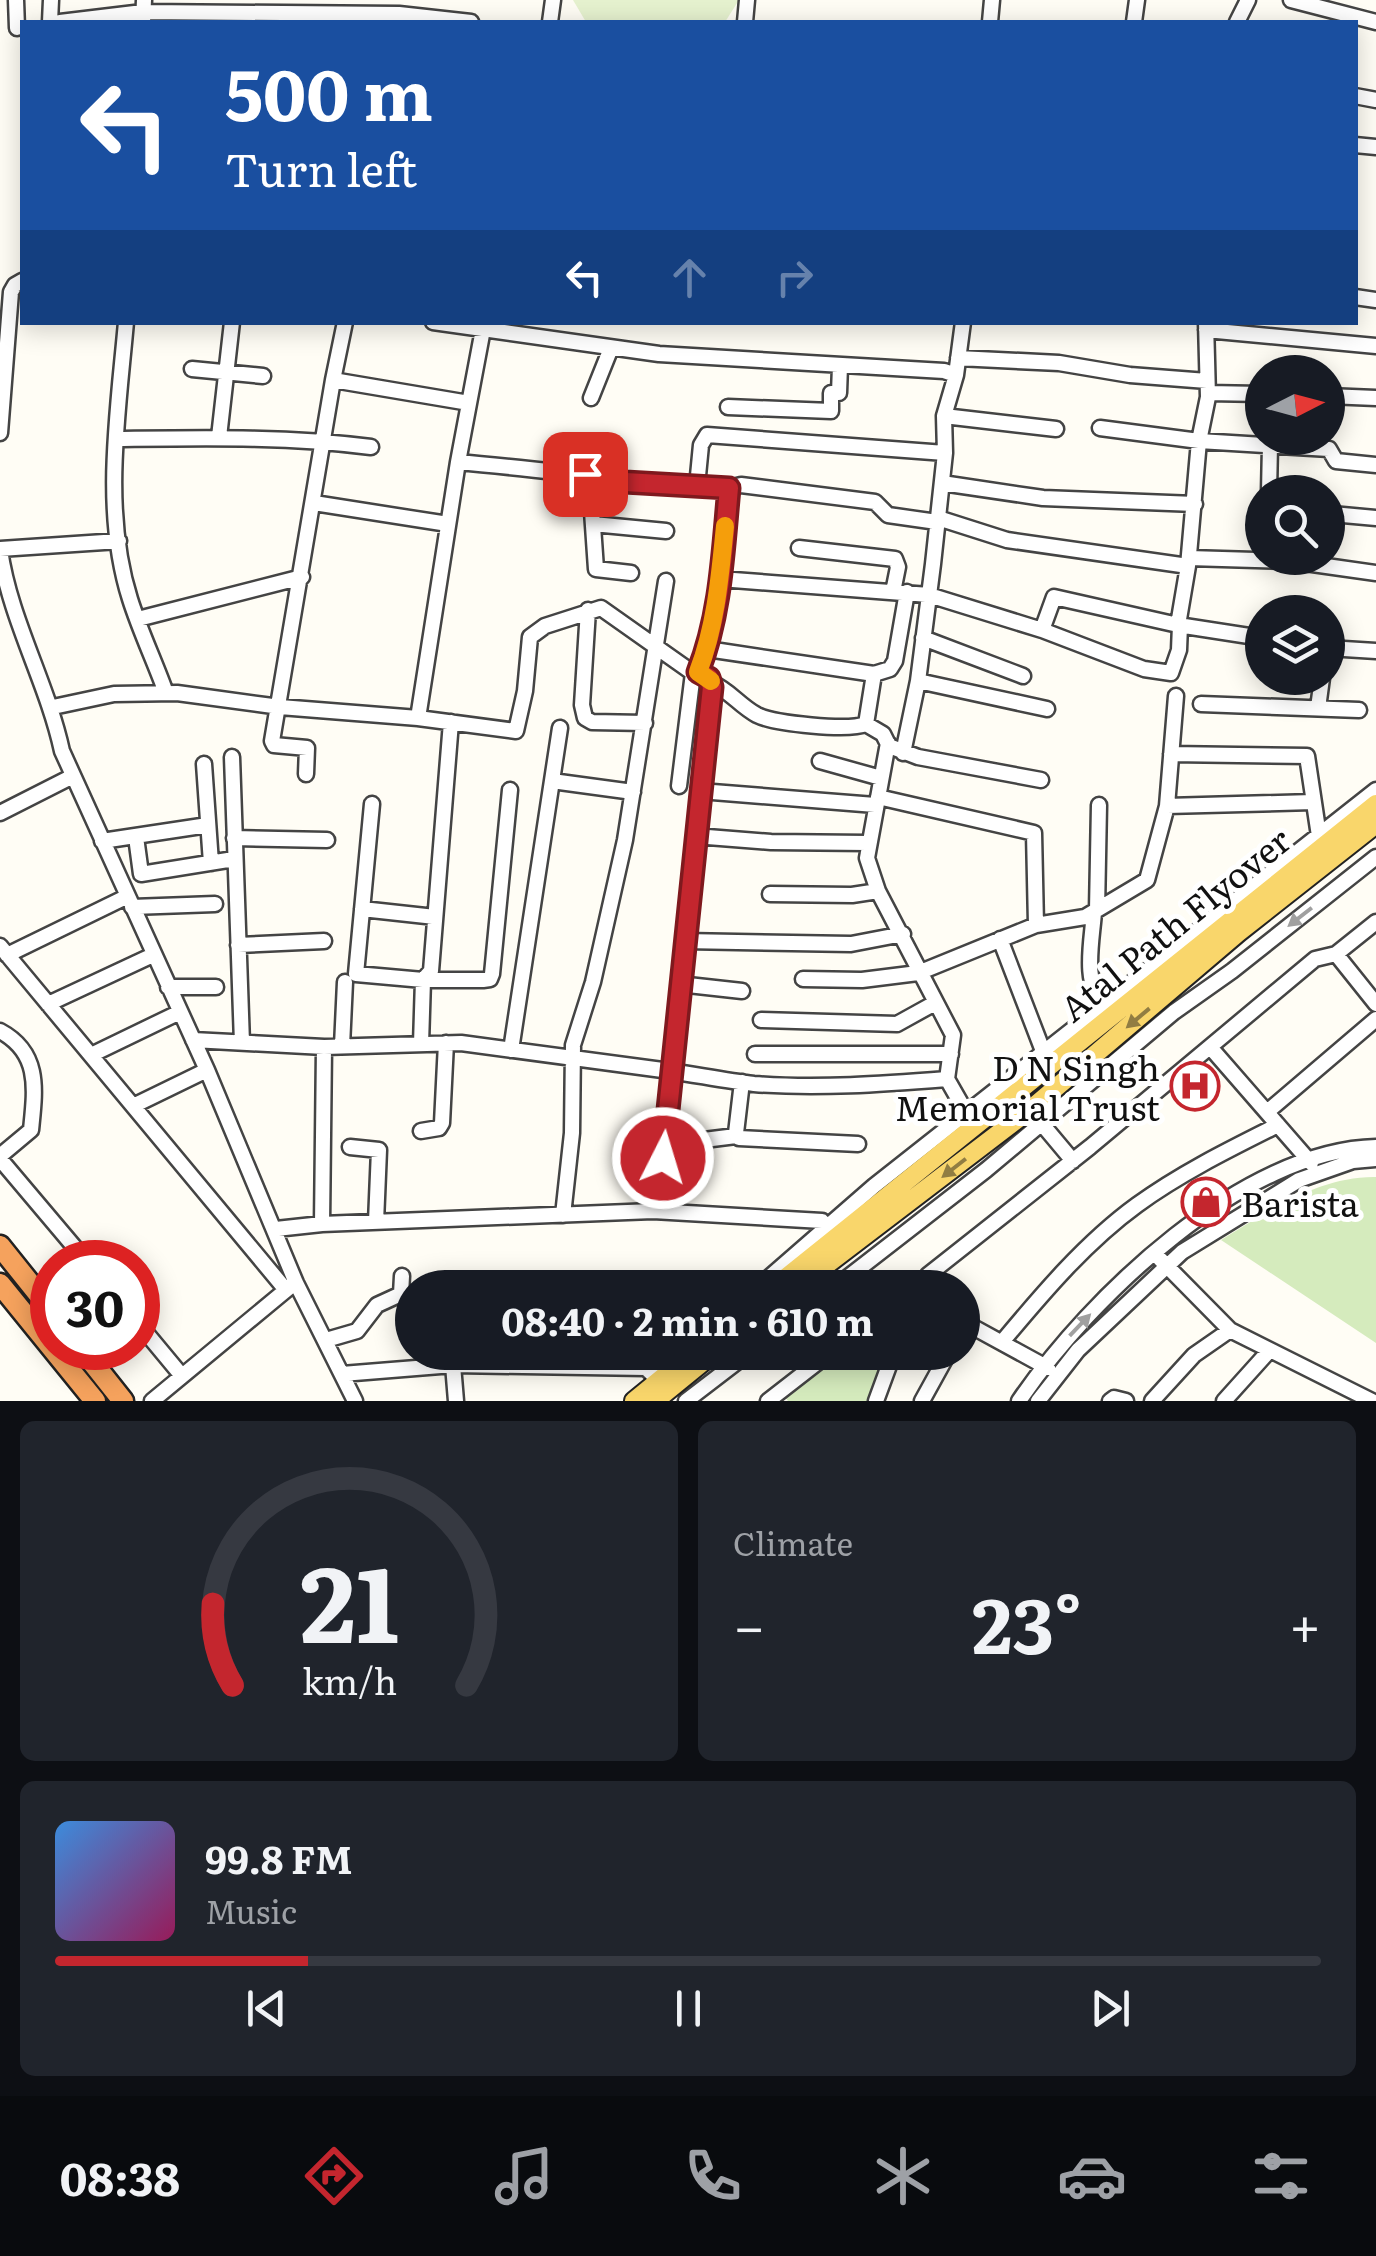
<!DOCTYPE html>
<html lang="en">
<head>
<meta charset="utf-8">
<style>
  :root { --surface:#171b24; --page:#20242c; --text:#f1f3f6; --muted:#9ea1a6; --line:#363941; --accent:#c4262e }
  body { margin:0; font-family:Literata,serif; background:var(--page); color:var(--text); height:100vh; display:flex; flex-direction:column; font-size:38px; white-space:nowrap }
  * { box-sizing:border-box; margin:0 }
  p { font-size:32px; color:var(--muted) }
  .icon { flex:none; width:55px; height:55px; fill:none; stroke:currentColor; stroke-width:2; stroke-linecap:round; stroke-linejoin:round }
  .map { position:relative; height:1401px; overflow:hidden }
  .drawer { display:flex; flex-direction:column; gap:20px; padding:20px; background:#0d0f14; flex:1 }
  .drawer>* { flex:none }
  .guide { position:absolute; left:20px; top:20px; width:1338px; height:305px; border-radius:0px; box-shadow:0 5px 25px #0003; background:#1a4fa0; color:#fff; overflow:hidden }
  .needle { width:65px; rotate:84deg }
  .buttons { position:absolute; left:1245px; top:355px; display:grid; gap:20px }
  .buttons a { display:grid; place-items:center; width:100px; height:100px; border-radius:50%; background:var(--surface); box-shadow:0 5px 25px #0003; font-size:50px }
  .speed { position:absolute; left:30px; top:1240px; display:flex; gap:20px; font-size:50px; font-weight:700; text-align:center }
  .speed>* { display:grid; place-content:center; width:130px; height:130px; border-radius:50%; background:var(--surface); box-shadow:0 5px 25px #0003; line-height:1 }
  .speed .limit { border:15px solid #d22; background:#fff; color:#111 }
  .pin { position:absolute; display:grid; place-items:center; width:85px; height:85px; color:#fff; margin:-42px; border-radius:20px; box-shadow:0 5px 15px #0006 }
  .me { position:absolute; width:110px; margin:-55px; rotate:5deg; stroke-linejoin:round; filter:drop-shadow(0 0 8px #0008) }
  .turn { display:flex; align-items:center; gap:35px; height:210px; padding:0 40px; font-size:45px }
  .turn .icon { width:130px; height:130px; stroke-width:2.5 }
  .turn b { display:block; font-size:70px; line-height:85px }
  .lanes { display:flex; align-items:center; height:95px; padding:0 40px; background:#0003; justify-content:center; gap:50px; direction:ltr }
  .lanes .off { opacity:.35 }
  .big { font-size:75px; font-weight:700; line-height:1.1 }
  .drawer .widget { flex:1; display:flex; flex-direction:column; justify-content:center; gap:15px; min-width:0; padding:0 35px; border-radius:15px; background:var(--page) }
  .drawer .dial { align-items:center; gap:0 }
  .dial svg { height:260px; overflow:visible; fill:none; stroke:var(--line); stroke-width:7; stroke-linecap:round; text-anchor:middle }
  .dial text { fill:var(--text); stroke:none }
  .song { display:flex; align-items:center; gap:30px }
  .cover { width:120px; height:120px; border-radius:15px; background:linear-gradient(135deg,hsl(210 70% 55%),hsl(330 70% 35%)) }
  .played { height:10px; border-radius:5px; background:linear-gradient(90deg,var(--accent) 20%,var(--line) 20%) }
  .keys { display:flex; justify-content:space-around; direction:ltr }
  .heat { display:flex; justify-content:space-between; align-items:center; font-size:55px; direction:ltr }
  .drawer .tiles { flex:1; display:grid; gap:20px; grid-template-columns:1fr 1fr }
  .widget:last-child { grid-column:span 2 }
  .trip { position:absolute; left:395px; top:1270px; width:585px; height:100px; border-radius:50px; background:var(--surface); box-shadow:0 5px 25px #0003; font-weight:700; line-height:100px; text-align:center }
  .tab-bar { display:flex; height:160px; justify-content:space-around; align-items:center; background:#090b0e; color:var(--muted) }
  .tab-bar .icon { width:70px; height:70px }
  .tab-bar .on { color:var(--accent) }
  .tab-bar b { font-size:45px; color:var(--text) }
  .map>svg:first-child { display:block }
  .green { fill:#d5ebbd }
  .pitch { fill:#e6f2cf }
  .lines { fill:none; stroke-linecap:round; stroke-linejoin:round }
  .minor-casing { stroke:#444; stroke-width:19 }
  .major-casing { stroke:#222; stroke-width:22 }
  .highway-casing { stroke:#222; stroke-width:25 }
  .minor { stroke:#fff; stroke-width:14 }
  .major { stroke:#f9d66b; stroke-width:18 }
  .highway { stroke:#f5a25d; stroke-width:20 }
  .oneway { fill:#a0a0a0 }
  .oneway2 { fill:#917d42 }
  .route-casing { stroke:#7f191e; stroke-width:25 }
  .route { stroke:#c4262e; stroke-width:18 }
  .slow { stroke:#f59e0b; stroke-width:18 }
  .labels { text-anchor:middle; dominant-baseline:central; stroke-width:10; stroke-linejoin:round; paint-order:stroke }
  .street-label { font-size:35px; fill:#111; stroke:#fff }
  .poi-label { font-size:35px; fill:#111; stroke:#fff; text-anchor:end }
</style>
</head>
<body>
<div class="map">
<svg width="1376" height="1401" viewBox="0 0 1376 1401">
  <rect width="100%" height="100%" fill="#fffdf5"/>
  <path class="green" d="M 1376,1177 L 1376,1343 L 1221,1240 C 1269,1211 1319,1176 1376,1177 Z
    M 838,1353 L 888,1353 L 870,1401 L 788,1401 L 783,1395 Z"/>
  <path class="pitch" d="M 573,0 L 739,0 L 725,22 L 586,22 Z"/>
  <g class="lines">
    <g class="minor-casing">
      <path id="minor" d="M 16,0 L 17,28
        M 1291,0 L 1376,22
        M 50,22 L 51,0
        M 60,22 L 143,12 L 399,14 L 471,22
        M 143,22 L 144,0
        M 550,22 L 553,0
        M 745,22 L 747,0
        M 990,22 L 992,0
        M 1134,22 L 1137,0
        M 1237,22 L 1248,0
        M 1355,96 L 1376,100
        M 1355,145 L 1376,147
        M 1355,297 L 1376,300
        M 126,322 C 118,413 102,511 130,599 C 140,631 155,662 166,693
        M 433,322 L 659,354 L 944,371 L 956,375
        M 1206,330 L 1376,346
        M 958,358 L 1059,363 L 1130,375 L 1207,381
        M 192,369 L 263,376
        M 333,380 L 469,403
        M 1208,393 L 1262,394
        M 1328,396 L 1376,398
        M 591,398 L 611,348
        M 728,407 L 831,411 L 831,393 L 839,393 L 840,366
        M 944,416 L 1056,429
        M 1100,428 L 1199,441 L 1329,449 L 1336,461 L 1376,465
        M 0,433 L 11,292 L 15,285 L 22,281
        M 219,437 L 232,322
        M 116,439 C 201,438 286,436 371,447
        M 458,462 C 549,470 638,483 729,488 C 723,550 721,614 698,672 L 709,679 L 712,687 L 670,1071 C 698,1075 726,1081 754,1084 C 818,1089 883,1084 947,1079
        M 585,473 L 591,497 L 596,569 L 631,573
        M 942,483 L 1043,498 L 1195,504
        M 697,486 L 701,445 L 707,435 L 945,453
        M 729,488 L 741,485 L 875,502 L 888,515 L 937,522
        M 1269,492 L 1270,445
        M 314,503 L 448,524
        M 1332,514 L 1376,518
        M 938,518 L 1007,540 L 1188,566
        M 593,524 L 666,531
        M 799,548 L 895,559 L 898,567 L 893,592
        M 0,549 L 119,541
        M 0,550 C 10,620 47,682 62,751 L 207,1070 L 296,1283 L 355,1401
        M 1189,558 L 1291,561 L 1376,573
        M 720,579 L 929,595 L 1042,630 L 1054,597 L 1178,625 L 1262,638
        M 588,610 L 582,705 L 585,718 L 592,722 L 645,723
        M 138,619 L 302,577
        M 1178,625 L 1188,566 L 1199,441 L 1208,397 L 1206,322
        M 1042,630 L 1144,669 L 1171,673 L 1179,650 L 1180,625
        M 923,638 L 1023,676
        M 1328,648 L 1376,651
        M 707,649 L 874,674 L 890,669 L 895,661 L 907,592
        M 874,674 L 866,724 L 883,734 L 889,746 L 918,757 L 1041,780
        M 918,681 L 1047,709
        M 712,683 C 730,691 740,706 757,715 C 775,724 848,731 866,724
        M 1201,704 L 1359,710
        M 53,707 L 114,694 L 177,693 L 280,707 L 418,718 L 516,731 L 525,691 L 530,637 L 545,626 L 601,608 L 693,673 L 698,672
        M 1318,708 L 1322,678
        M 418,718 L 458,462 L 484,324
        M 888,743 L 867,858 L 878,891 L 953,1035 L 947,1079 L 967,1114
        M 903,753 L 918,681 L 933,564 L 945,453 L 944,416 L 956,375 L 963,322
        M 1171,754 L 1307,756 L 1319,836
        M 232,757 L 242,1043
        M 820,761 L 881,778
        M 204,764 L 211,863
        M 306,774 L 307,748 L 274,745 L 272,741 L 333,380 L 345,322
        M 552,781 L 633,792
        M 679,786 L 693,673
        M 700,791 L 875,805
        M 878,797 L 1034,833 L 1036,925
        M 372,804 L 356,974 L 423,980 L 483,980 L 490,979 L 492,974 L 510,790
        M 1167,806 L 1313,802
        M 0,813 L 73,776
        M 695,836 L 771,842 L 867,843
        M 136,837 L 141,874 L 234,859
        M 234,838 L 327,840
        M 102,841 L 208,825
        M 770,894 L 852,895 L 878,891
        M 132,907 L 215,904
        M 362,909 L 435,917
        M 1097,910 L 1099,805
        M 1094,912 C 1092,942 1082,982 1104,1007
        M 1000,939 L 1043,1051
        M 684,941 L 851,944 L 903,934
        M 238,945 L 324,941
        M 0,946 L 286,1290
        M 1336,954 L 1376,1004
        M 7,955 L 126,897
        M 803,979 L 862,980 L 918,973 L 1036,925 L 1085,917 L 1147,880 L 1167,806 L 1176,696
        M 679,984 L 742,991
        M 168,987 L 216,987
        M 48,1004 L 153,955
        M 761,1020 L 897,1024 L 935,1003
        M 0,1031 C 41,1053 35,1090 31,1130 L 0,1156
        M 193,1040 L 324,1047 L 461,1043 L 670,1071 L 663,1159 L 653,1211 L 322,1224 L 276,1229
        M 421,1044 L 423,980 L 431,971 L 451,722
        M 342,1046 L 345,982
        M 1210,1047 L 1311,1163
        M 511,1050 L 560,728
        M 755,1054 L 951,1054
        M 91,1055 L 180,1012
        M 742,1082 L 736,1133 L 739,1138 L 858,1144
        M 133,1106 L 207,1070
        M 1267,1112 L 1376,1019
        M 1042,1124 L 1073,1161
        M 421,1131 L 439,1128 L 442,1123 L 446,1043
        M 664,1145 L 736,1136
        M 350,1147 L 379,1150 L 376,1222
        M 0,1159 L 87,1262
        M 653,1211 L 822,1221 L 827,1228
        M 563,1215 L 572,1133 L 573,1045 L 593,982 L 625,840 L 666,581
        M 322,1224 L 324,1047
        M 1160,1259 L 1230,1330 L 1372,1401
        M 489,1286 L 498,1288
        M 757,1288 L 874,1186 L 1376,790
        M 834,1288 L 986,1170 L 1174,1012 L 1232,971 L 1376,857
        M 922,1288 L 928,1275 L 1090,1147 L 1315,959 L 1336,954 L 1376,922
        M 962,1321 L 1048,1368
        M 138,1323 L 182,1376
        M 326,1340 L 357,1331 L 377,1305 L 401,1294 L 402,1276
        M 1002,1342 C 1042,1294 1086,1242 1137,1205 C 1181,1173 1230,1149 1278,1125
        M 453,1365 L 646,1368 L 653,1375
        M 342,1374 L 453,1365 L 456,1401
        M 152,1401 L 291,1286
        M 686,1401 L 750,1352
        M 768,1401 L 831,1352
        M 876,1401 L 894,1352
        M 922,1401 L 949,1352
        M 1019,1401 C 1090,1297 1243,1150 1376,1147
        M 1038,1401 L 1078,1350 L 1182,1252 L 1299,1180 L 1353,1161 L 1376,1159
        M 1110,1401 L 1114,1398 L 1126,1401
        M 1152,1401 L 1194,1355 L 1230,1330
        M 1224,1401 L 1269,1351"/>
    </g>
    <g class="major-casing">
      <path id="major" d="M 773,1288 L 1376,804
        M 796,1288 L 1032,1108 L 1239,932 L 1376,824
        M 634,1401 L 694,1352
        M 655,1401 L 715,1352"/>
    </g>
    <g class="highway-casing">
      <path id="highway" d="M 0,1246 L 52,1311
        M 0,1284 L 95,1401
        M 81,1348 L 123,1401"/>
    </g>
    <use href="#minor" class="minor"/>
    <use href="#major" class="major"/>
    <use href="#highway" class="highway"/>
  </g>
  <defs><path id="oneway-solid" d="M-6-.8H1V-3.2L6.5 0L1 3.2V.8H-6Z" transform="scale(2.5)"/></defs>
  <g class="oneway">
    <use href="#oneway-solid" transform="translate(1300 917) rotate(142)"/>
    <use href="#oneway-solid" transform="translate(1080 1325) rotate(-46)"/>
  </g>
  <g class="oneway2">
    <use href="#oneway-solid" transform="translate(1138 1018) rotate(140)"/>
    <use href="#oneway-solid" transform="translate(954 1168) rotate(142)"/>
  </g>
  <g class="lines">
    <g class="route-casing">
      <path id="route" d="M 585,474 L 625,482 L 729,488 C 723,551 721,614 698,672 L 709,678 L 712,687 L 663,1158"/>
    </g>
    <use href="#route" class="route"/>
    <path class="slow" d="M 711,681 L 698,672 C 716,625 720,576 725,526"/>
  </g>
  <defs>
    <g id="hospital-ring" transform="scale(2.5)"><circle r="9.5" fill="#fff" stroke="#c4262e" stroke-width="1.5"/><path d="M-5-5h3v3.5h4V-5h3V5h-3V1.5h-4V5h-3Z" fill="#c4262e"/></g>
    <g id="shop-ring" transform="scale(2.5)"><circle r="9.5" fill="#fff" stroke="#c4262e" stroke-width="1.5"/><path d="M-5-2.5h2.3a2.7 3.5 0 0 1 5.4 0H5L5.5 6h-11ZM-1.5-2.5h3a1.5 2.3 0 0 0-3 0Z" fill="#c4262e"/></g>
  </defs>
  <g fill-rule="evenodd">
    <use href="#hospital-ring" x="1195" y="1086"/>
    <use href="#shop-ring" x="1206" y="1202"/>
  </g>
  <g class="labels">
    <g class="street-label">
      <text transform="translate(1174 923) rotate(-39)">Atal Path Flyover</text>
    </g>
    <g class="poi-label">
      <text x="1160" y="1066">D N Singh<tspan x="1160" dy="40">Memorial Trust</tspan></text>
      <text x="1241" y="1202" text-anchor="start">Barista</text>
    </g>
  </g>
</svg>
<div class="buttons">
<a><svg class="needle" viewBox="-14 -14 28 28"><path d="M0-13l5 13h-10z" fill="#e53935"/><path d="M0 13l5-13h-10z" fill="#9ea1a6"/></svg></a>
<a><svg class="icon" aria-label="search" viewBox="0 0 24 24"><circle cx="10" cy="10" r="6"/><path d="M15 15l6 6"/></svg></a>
<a><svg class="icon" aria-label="layers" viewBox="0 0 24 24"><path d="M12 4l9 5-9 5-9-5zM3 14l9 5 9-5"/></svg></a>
</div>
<div class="speed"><div class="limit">30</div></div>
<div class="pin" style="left:585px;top:474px;background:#d93025"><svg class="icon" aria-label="arrive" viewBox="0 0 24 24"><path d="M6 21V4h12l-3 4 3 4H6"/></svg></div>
<svg class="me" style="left:663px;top:1158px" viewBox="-20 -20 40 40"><circle r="17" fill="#c4262e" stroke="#fff" stroke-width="3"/><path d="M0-11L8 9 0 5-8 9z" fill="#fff"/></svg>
<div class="trip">08:40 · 2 min · 610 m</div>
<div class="guide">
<div class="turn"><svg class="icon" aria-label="left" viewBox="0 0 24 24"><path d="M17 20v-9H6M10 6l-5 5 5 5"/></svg><div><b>500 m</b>Turn left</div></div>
<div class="lanes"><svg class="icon" aria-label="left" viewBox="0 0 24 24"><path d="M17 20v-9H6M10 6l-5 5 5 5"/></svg><svg class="icon off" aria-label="ahead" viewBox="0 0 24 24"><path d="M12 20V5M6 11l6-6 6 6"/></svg><svg class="icon off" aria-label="right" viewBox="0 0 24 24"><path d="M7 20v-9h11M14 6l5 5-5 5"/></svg></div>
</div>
</div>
<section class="drawer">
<div class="tiles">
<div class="widget dial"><svg viewBox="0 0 100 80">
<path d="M14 69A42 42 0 1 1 86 69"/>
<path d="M14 69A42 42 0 0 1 8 44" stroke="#c4262e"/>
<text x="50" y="56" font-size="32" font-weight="700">21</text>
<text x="50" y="72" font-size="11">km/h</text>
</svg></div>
<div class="widget"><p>Climate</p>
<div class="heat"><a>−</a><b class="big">23°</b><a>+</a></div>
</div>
<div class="widget">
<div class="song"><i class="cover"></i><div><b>99.8 FM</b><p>Music</p></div></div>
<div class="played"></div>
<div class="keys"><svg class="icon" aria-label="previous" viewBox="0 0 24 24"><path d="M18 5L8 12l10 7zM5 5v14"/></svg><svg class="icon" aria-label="pause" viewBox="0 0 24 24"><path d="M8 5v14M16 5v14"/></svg><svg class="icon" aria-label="next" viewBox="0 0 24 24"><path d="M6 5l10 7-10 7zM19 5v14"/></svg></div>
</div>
</div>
</section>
<nav class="tab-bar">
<b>08:38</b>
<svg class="icon on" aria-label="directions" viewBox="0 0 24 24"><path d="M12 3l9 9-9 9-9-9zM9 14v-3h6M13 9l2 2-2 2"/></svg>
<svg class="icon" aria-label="music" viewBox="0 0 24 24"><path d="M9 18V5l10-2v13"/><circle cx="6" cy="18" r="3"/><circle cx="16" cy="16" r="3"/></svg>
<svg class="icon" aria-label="phone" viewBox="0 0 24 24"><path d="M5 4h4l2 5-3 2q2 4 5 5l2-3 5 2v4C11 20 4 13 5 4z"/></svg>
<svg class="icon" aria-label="climate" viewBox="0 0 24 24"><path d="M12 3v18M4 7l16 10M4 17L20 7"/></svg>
<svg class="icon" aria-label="car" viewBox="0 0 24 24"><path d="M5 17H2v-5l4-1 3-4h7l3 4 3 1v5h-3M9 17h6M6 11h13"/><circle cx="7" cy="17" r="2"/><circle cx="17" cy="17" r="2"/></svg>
<svg class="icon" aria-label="filters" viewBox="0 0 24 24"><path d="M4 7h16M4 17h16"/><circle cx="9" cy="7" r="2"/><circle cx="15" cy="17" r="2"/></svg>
</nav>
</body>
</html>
